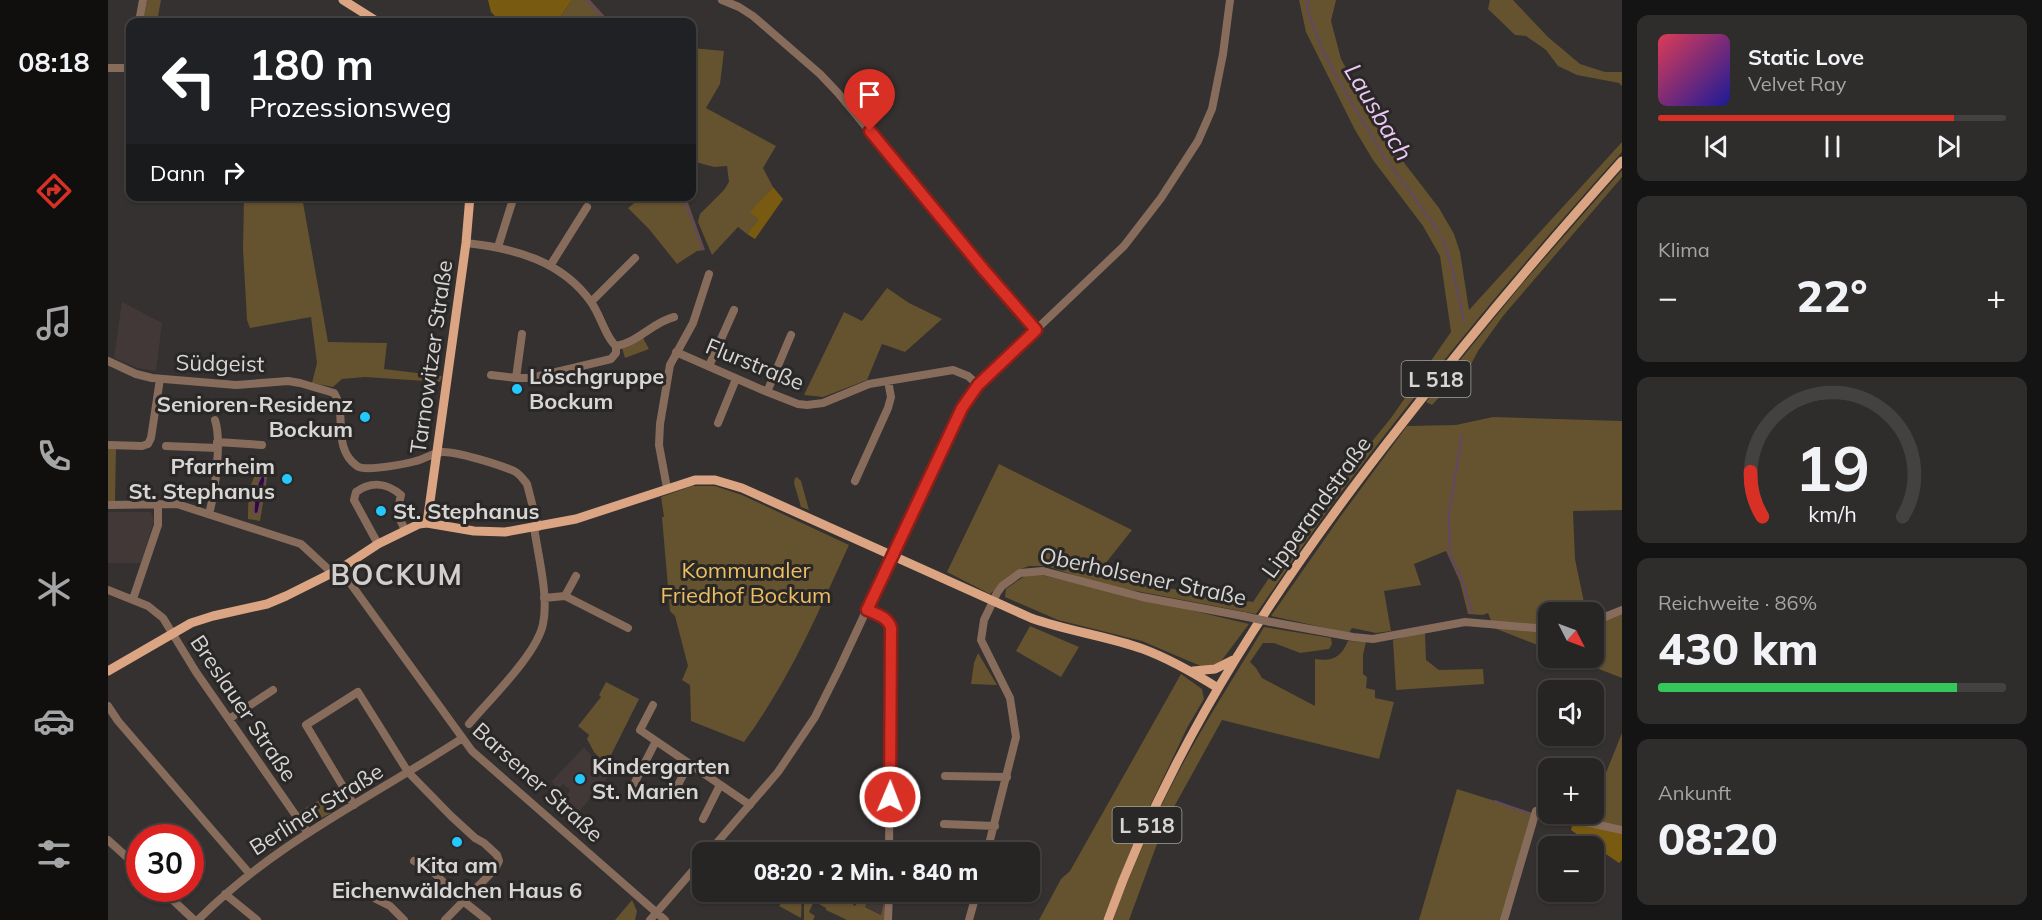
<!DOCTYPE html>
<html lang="de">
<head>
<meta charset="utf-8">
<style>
  :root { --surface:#272524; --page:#2f2d2c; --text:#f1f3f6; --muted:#a4a5a6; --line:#434241; --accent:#d93025 }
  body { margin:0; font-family:Mulish,sans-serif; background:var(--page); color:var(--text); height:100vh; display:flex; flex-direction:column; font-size:22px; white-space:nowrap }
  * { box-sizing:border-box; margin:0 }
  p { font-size:20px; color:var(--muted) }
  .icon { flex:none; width:33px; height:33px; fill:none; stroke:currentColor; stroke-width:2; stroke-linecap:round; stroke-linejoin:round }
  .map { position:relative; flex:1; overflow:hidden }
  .panel { display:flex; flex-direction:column; gap:15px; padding:15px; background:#151414; width:420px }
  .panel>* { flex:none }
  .guide { position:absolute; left:18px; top:18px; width:570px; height:183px; border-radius:12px; box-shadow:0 2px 4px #0004,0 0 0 2px var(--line); background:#202124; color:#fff; overflow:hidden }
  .needle { width:39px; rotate:132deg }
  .tools { position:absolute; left:1430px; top:602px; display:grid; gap:12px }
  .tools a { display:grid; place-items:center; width:66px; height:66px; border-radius:12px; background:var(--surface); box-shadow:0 2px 4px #0004,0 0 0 2px var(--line); font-size:30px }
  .speed { position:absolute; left:18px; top:824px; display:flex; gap:12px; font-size:30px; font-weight:700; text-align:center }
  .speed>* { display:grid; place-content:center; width:78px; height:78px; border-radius:50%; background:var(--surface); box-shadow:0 2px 4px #0004,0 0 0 2px var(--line); line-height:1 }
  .speed .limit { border:9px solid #d22; background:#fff; color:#111 }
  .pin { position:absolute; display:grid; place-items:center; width:51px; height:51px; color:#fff; margin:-62px -26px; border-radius:50% 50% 50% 0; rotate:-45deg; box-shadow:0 0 6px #0007 }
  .pin .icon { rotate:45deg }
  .me { position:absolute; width:66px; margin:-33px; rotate:1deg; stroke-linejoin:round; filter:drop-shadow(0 0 4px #0008) }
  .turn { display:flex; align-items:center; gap:21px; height:126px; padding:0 24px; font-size:27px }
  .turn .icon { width:78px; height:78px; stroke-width:2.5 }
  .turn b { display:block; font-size:42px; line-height:51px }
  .then { display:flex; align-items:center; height:57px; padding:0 24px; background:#0003; gap:12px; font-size:22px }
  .big { font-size:45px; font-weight:800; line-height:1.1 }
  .panel .tile { flex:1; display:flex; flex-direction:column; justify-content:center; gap:9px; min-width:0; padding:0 21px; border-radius:12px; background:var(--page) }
  .panel .dial { align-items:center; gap:0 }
  .dial svg { height:156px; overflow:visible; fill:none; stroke:var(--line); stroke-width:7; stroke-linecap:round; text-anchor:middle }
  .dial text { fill:var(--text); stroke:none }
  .song { display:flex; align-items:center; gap:18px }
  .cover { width:72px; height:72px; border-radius:9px; background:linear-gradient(135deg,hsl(350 70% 55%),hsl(240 70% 35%)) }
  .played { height:6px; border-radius:3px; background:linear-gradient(90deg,var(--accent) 85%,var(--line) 85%) }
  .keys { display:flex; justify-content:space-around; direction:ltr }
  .heat { display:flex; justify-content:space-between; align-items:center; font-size:33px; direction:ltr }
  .charge { height:9px; border-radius:4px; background:linear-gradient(90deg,#34c759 86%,var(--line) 0) }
  .trip { position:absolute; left:584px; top:842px; width:348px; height:60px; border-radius:12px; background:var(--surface); box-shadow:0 2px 4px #0004,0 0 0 2px var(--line); font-weight:800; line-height:60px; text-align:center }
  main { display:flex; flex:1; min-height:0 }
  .dock { display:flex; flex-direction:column; width:108px; justify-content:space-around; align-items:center; background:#100f0e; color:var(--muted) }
  .dock .icon { width:42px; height:42px }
  .dock .selected { color:var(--accent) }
  .dock b { font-size:27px; color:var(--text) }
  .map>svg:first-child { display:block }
  .built { fill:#423838 }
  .green { fill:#65522e }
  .forest { fill:#795a11 }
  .water { fill:#310a3a; stroke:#634768; stroke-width:1.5 }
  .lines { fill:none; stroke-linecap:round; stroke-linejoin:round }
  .stream { stroke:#634768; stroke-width:2 }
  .minor { stroke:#876c5c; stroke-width:8 }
  .major { stroke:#dba483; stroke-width:9 }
  .minor-bridge { stroke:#876c5c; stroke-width:8 }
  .route-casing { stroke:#8d1f18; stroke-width:15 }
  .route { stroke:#d93025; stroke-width:10 }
  .poi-dot { fill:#23c9fe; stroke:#2a2727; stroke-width:2 }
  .labels { text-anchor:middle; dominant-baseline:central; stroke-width:6; stroke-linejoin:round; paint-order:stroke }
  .shield { fill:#2a2727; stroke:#a3a2a1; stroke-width:1.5 }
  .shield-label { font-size:21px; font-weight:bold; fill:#d7d6d5 }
  .street-label { font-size:22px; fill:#d7d6d5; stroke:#2a2727 }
  .poi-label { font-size:22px; font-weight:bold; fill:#d7d6d5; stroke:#2a2727; text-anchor:start }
  .park-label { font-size:22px; fill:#eebf62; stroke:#2a2727 }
  .water-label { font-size:24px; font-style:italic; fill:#edc8f6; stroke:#2a2727 }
  .district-label { font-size:28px; font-weight:bold; letter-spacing:1.5px; fill:#d2cece; stroke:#2a2727 }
</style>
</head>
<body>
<main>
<nav class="dock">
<b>08:18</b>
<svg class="icon selected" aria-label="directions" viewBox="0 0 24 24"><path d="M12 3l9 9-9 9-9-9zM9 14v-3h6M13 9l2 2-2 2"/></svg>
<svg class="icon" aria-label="music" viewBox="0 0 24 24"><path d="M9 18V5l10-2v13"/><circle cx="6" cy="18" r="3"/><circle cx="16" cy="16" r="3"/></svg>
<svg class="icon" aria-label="phone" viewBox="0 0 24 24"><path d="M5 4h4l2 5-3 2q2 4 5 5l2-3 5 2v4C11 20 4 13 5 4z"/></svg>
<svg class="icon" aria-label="climate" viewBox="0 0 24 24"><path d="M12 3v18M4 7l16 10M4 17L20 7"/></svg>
<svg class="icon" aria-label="car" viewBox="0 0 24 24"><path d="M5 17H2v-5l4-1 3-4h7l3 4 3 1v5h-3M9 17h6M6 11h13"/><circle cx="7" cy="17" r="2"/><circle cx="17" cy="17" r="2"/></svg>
<svg class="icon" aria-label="filters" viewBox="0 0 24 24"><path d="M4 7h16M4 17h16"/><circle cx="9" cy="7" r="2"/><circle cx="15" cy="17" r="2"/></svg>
</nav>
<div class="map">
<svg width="1514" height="920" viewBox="0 0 1514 920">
  <rect width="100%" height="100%" fill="#343130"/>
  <path class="built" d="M 14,302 L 54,323 L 48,371 L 30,368 L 6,358 Z
    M 0,512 L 43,512 L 46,521 L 33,563 L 0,563 Z
    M 476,747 L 501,776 L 468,815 L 461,810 L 460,801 L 457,798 L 462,790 L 455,784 L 451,789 L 443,782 Z
    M 765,891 L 775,891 L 776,902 L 774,915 L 757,906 Z"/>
  <path class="green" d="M 39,0 L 53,0 L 49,22 L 35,22 Z
    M 464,0 L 482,0 L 502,22 L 449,22 Z
    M 1191,0 L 1228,0 L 1223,21 L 1233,59 L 1277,138 L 1331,208 L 1346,234 L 1352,252 L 1361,310 L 1514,142 L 1514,152 C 1416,261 1322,374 1234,491 C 1204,531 1177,573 1148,614 L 992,584 L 939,566 L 921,566 L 910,570 L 882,594 L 839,572 L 891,464 L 1024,530 L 997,564 L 992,577 L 1145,602 L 1199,521 L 1283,418 L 1343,332 L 1332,256 L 1315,226 L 1265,160 L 1247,130 L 1198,32 Z
    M 1382,0 L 1405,0 L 1440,37 L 1472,64 L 1497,72 L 1514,72 L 1514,86 L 1511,83 L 1469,75 L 1450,66 L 1438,50 L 1418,36 L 1407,35 L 1380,9 Z
    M 584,48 L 616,51 L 612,84 L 598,108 L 668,146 L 655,168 L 665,187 L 643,212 L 652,220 L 639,234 L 630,227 L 604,255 L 590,222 L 592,214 L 616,190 L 621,182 L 619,166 L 606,167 L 584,161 Z
    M 1514,170 L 1514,177 L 1395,316 L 1370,351 L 1357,376 L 1337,391 L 1324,405 L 1318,402 L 1414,284 Z
    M 136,197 L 194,197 L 220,342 L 279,343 L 276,369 L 334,376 L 332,382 L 257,377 L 234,379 L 225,387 L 204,383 L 209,363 L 203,317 L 142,328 L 139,320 L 135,249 Z
    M 534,197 L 578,197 L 597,250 L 589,251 L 569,264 L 541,229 L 520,208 Z
    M 779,288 L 801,303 L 834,319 L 797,352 L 774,344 L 759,380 L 715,397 L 696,395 L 736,312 L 754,321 Z
    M 534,336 L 541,349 L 517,358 L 514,348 Z
    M 1385,417 L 1514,421 L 1514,510 L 1465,511 L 1467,559 L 1478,612 L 1440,612 L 1440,649 L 1386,628 L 1380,613 L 1375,615 L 1360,614 L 1352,582 L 1338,551 L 1306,564 L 1313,585 L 1276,591 L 1283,631 L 1268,633 L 1244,628 L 1241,633 L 1163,616 L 1232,517 L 1299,426 L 1348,425 Z
    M 0,447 L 8,447 L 7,501 L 0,502 Z
    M 152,468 L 160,472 L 152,521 L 140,519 C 140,501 140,482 152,468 Z
    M 689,477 L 693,481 L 701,510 L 693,507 L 686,483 L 687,478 Z
    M 584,486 L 607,486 L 634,495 L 741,545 C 709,615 682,679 636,742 L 583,721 L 582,685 L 574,680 L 580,666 L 567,616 L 562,611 L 554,517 L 556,517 L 553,497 Z
    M 925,573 L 1141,624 L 1114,660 L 1108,664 L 1095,667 L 1034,641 L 950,620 L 897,597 L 898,589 L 915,577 Z
    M 1514,607 L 1514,678 L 1460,657 L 1485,657 L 1485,616 Z
    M 922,626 L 971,647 L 953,677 L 908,651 Z
    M 1156,627 L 1223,638 L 1224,644 L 1221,649 L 1192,653 L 1166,643 L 1155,643 L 1142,662 L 1148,668 L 1154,678 L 1207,706 L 1207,659 C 1225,662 1233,657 1240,641 L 1258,642 L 1255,655 L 1255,674 L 1259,677 L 1258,688 L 1267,690 L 1267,698 L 1286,702 L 1271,759 L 1114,720 L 1056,825 L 1021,920 L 1005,920 C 1023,870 1045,820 1070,773 C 1096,723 1127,676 1156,627 Z
    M 1317,632 L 1318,660 L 1331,670 L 1375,669 L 1376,684 L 1288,690 L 1285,640 Z
    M 870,653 L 889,685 L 863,684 L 866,663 Z
    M 1073,674 L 1094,689 L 1096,699 L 1080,726 L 1032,827 L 995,920 L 931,920 L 953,879 L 962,871 Z
    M 498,682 L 531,699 L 498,765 L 486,752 L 479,739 L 481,735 L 470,726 L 493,697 L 491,695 Z
    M 1514,733 L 1514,827 L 1479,820 L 1482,813 L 1485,813 L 1485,805 Z
    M 1349,789 L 1425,813 L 1395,920 L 1311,920 Z
    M 213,799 L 223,813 L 200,825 L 191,812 Z
    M 659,891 L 682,891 L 671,904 L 658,893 Z
    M 684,891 L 694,891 L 693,918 L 671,906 Z
    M 696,891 L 717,891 L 726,895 L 726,891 L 730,891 L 730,897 L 741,903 L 744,897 L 748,899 L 745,905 L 747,906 L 750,900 L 753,901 L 754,900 L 759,902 L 757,907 L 773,915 L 776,902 L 776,920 L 739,920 L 718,910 L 718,908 L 706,901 L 701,912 L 707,916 L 705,920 L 696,920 Z
    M 524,900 L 529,911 L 527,920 L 507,920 Z"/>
  <path class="forest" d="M 380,0 L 464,0 L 449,22 L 393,22 L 383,12 Z
    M 665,187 L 675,199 L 647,239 L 639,234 L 651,220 L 642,212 Z
    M 1465,822 L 1514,832 L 1514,860 L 1511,863 L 1463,830 Z"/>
  <path class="water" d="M 154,475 L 156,475 L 157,480 L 150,513 L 147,514 L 146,512 C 146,499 147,486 154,475 Z"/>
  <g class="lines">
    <path class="stream" d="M 479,0 L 498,22
      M 1201,0 L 1199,9 L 1215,51 L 1228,76 L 1277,158 L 1332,233
      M 575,196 L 595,249
      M 1335,238 L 1345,272 L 1356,321
      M 1354,435 L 1341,513 L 1342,555 L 1354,579 L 1364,612
      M 1387,801 L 1420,813"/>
    <path class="minor" d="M 614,0 L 631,7 L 645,16 L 712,74 L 730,93 L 876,270 L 928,330
      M 31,22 L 35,0
      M 0,68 L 19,68 L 22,63
      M 358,243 C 406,248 454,261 483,302 C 492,314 498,338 508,346 L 508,353 L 503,359 L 423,378 L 408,378 L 414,334
      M 390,247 L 406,196
      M 442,266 L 479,207
      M 483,302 L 527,258
      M 508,346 C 529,343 545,322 566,317
      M 568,352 L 657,391 L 690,404 L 699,405 L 715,403 L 761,384 L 845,370 L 860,376 L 870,385
      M 0,361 L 28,374 L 44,378 L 128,385 L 180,381 L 192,383 L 226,393 C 240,414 223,447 249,466 C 257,472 297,464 308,461 C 317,459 325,453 334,452 C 348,451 392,465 406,471 C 412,474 415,479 419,484 L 430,527
      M 601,366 L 626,310
      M 383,375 L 408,378
      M 659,392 L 683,335
      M 610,423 L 628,379
      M 109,442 L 154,445
      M 0,445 L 34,446 L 40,444 L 43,438 L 52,379
      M 58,446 L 109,448
      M 747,481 L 780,408 L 783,397 L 780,381
      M 559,488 L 551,445 L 552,424 L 562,365 L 585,323 L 601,274
      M 0,505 L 69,504 L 193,544 L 220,569 L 223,573
      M 101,514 C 107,492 114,441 107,420
      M 270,544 L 246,500 L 248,492 C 263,481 279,483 293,495 L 289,513 L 297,530
      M 232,569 L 364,751 L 557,920
      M 0,590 L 40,606 L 55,618 L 88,672 L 200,833
      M 457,596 L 468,576
      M 436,598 L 457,596 L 520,628
      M 25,599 L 50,525 L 50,504
      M 759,610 L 780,621 L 783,628 L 781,852
      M 1163,622 L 1245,637 L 1265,639 L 1357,622 L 1440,629
      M 1485,622 L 1514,610
      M 545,705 L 532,730 L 642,805
      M 0,706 L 10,721 L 141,873
      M 121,719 L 165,690
      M 361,724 C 382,699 429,654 435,624 C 441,596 430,556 426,527
      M 837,776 L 899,777
      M 526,784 L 548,741
      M 563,798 L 581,764
      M 246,805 L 198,725 L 250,692 L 300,772 L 343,816 L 367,838 L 376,843 L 389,855 L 391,861 L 387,869 L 337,920
      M 595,819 L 612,785
      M 836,824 L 887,826
      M 0,840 L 32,869
      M 601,852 L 670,772 L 707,717 L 731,669 L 846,423 L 854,408 L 870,385 L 1016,246 L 1053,198 L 1090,141 L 1104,109 L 1115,54 L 1122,0
      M 879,852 L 908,737 L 902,698 L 873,640 L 876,620 L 889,593 L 894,586 L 912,573 L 935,571 L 1034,597 L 1135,616
      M 306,861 L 321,868 L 355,901 L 379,920
      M 52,888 L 86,920
      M 117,894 L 149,920
      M 268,899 L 282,906 L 296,920
      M 90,920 C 166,843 264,797 353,739
      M 542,920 L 594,860
      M 780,920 L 781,891
      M 861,920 L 869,891
      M 1396,920 L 1428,811 L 1514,830"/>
    <path class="major" d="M 235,0 L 270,22
      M 319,523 L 358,243 L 362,196
      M 0,671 L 83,623 L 105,616 L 159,604 L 178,596 L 232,569 L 270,544 L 311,524 L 319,523 L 366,531 L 397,532 L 468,519 L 587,480 L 607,480 L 634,488 L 923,618 C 959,631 999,636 1035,649 C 1062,659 1086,673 1110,688
      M 1085,671 L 1107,669 L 1125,660
      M 1000,920 C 1066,736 1177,572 1297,420 C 1366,331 1439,245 1514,161"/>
    <path class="minor-bridge" d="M 1135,616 L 1163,622"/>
  </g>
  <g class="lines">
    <g class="route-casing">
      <path id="route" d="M 762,131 L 876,270 L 928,330 L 870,385 L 854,408 L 759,610 C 768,614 780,617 783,628 L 782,797"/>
    </g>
    <use href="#route" class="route"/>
  </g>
  <g class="poi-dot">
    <circle cx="409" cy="389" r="6"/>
    <circle cx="257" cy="417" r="6"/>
    <circle cx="179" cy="479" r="6"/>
    <circle cx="273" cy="511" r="6"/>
    <circle cx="472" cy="779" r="6"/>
    <circle cx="349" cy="842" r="6"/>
  </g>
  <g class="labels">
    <g class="shield">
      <rect x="1293.5" y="361" width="69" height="36" rx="4.5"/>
      <rect x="1004.5" y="807" width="69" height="36" rx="4.5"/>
    </g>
    <g class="shield-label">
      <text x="1328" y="379">L 518</text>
      <text x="1039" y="825">L 518</text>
    </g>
    <g class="street-label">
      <text transform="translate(323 357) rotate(-82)">Tarnowitzer Straße</text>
      <text transform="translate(112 363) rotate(1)">Südgeist</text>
      <text transform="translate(647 364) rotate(22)">Flurstraße</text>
      <text transform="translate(1208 507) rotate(-54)">Lipperandstraße</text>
      <text transform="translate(1035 576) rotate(12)">Oberholsener Straße</text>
      <text transform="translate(136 708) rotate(56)">Breslauer Straße</text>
      <text transform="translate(430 782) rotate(42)">Barsener Straße</text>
      <text transform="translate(208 809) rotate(-32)">Berliner Straße</text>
    </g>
    <g class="poi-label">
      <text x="421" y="376">Löschgruppe<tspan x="421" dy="25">Bockum</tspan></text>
      <text x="245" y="404" text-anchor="end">Senioren-Residenz<tspan x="245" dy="25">Bockum</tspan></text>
      <text x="167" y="466" text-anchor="end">Pfarrheim<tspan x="167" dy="25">St. Stephanus</tspan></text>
      <text x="285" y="511">St. Stephanus</text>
      <text x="484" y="766">Kindergarten<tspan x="484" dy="25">St. Marien</tspan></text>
      <text x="349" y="865" text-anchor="middle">Kita am<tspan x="349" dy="25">Eichenwäldchen Haus 6</tspan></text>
    </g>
    <g class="park-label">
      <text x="638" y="570">Kommunaler<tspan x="638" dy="25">Friedhof Bockum</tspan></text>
    </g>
    <g class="water-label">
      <text transform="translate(1271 112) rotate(59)">Lausbach</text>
    </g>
    <g class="district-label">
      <text x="289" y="574">BOCKUM</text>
    </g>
  </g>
</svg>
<div class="tools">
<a><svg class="needle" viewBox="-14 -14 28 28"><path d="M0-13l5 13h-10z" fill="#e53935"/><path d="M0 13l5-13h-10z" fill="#a4a5a6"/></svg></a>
<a><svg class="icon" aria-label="sound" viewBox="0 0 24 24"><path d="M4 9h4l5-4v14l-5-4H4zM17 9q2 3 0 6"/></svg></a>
<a>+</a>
<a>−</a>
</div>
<div class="speed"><div class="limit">30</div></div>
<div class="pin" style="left:762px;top:131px;background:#d93025"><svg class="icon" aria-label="arrive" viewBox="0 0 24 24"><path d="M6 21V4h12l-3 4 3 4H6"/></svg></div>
<svg class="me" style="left:782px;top:797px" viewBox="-20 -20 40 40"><circle r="17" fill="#d93025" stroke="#fff" stroke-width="3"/><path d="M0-11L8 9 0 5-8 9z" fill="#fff"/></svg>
<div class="trip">08:20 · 2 Min. · 840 m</div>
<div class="guide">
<div class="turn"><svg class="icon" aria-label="left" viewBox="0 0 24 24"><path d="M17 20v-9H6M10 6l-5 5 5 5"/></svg><div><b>180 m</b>Prozessionsweg</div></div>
<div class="then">Dann<svg class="icon" aria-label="right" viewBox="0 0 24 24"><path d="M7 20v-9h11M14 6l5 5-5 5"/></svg></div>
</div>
</div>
<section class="panel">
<div class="tile">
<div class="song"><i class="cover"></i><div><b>Static Love</b><p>Velvet Ray</p></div></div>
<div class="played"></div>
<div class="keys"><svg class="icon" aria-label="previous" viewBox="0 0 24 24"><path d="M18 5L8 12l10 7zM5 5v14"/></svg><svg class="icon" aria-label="pause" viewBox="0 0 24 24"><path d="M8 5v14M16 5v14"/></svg><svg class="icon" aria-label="next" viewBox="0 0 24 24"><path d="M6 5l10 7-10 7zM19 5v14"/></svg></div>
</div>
<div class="tile"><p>Klima</p>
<div class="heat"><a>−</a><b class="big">22°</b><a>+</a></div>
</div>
<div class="tile dial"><svg viewBox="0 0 100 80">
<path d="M14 69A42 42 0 1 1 86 69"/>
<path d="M14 69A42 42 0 0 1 8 46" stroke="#d93025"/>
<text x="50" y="56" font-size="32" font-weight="700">19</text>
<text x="50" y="72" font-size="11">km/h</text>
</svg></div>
<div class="tile"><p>Reichweite · 86%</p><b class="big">430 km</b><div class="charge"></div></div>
<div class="tile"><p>Ankunft</p><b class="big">08:20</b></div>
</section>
</main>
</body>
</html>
